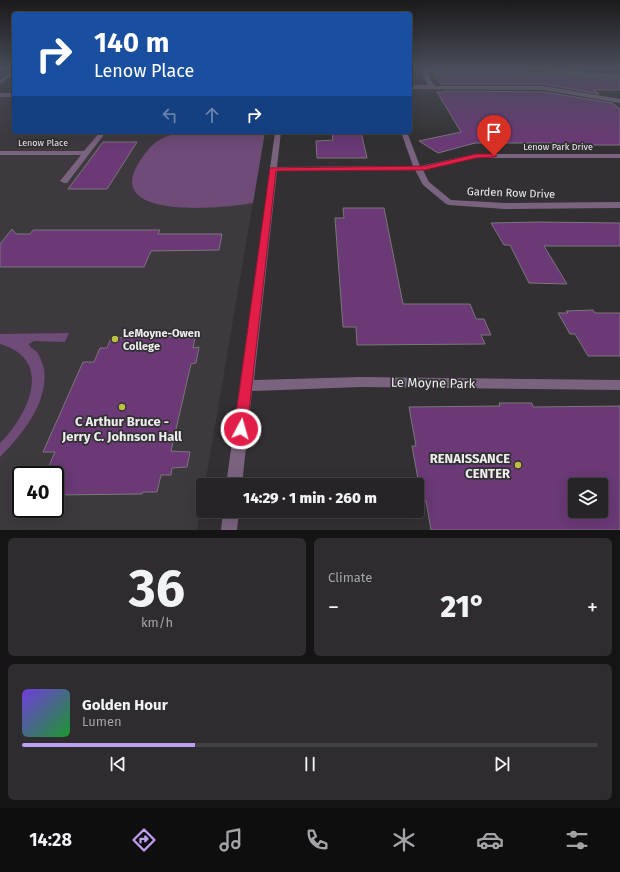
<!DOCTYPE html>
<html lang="en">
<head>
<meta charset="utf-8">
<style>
  :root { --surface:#262426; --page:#2e2c2e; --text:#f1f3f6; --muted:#a4a4a7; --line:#424143; --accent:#bca0f2 }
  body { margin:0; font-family:"Fira Sans",sans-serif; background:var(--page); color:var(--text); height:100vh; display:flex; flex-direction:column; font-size:15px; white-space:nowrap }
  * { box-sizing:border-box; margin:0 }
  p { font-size:13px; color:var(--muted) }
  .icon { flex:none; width:22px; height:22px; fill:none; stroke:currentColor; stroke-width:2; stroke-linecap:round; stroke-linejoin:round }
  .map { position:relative; height:530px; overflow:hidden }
  .side { display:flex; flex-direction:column; gap:8px; padding:8px; background:#151415; flex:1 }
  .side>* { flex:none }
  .guide { position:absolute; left:12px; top:12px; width:400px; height:122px; border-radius:4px; box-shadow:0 4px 16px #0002,0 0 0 1px var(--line); background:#1a4fa0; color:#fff; overflow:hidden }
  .tools { position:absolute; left:568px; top:478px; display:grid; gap:8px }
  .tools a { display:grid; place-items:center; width:40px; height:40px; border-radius:4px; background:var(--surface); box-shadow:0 4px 16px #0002,0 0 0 1px var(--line); font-size:20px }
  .speed { position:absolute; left:12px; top:466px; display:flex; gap:8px; font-size:20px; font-weight:700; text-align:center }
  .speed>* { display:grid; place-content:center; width:52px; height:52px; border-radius:50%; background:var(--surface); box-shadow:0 4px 16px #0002,0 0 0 1px var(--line); line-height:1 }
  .speed .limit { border:2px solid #111; border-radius:6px; background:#fff; color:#111 }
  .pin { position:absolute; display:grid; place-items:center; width:34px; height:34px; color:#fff; margin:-41px -17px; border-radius:50% 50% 50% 0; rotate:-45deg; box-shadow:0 0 4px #0007 }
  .pin .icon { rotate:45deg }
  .me { position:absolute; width:44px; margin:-22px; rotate:6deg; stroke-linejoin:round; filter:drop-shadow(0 0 3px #0008) }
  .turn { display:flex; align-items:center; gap:14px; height:84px; padding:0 16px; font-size:18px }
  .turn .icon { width:52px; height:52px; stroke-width:2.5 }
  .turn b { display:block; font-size:28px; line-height:34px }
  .lanes { display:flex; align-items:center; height:38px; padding:0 16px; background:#0003; justify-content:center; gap:20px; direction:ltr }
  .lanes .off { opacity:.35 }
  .big { font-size:30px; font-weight:800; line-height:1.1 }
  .side .tile { flex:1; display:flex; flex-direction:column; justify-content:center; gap:6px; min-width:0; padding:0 14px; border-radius:6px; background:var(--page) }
  .side .dial { align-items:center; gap:0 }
  .dial b { font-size:52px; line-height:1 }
  .song { display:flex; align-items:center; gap:12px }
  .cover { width:48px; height:48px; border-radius:6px; background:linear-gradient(135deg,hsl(260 70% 55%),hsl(130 70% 35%)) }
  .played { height:4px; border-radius:2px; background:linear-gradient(90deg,var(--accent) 30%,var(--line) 30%) }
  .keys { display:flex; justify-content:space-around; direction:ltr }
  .heat { display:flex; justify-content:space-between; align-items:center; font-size:22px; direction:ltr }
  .side .tiles { flex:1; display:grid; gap:8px; grid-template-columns:1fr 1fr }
  .tile:last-child { grid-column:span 2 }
  .trip { position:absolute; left:196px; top:478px; width:228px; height:40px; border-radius:4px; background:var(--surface); box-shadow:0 4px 16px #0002,0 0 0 1px var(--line); font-weight:800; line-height:40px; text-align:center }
  .menu { display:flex; height:64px; justify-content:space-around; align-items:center; background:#0f0e0f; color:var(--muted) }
  .menu .icon { width:28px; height:28px }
  .menu .on { color:var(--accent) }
  .menu b { font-size:18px; color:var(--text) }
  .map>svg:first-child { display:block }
  .built { fill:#3e383f; fill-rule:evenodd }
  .green { fill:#6f4b78 }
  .building { fill:#6a3976; stroke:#7a777a; fill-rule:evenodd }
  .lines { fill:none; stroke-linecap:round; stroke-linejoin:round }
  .minor { fill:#7a637f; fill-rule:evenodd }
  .route { fill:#e11d48; stroke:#92132f }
  .poi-dot { fill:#bebf42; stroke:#323032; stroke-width:1.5 }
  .labels { text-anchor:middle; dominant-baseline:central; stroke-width:3.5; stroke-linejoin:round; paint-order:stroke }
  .far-street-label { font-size:9px; fill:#edecee; stroke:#323032 }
  .street-label { font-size:11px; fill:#edecee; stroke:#323032 }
  .poi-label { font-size:11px; font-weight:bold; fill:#edecee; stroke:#323032; text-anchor:start }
  .near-street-label { font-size:13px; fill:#edecee; stroke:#323032 }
  .near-poi-label { font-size:13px; font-weight:bold; fill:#edecee; stroke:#323032 }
</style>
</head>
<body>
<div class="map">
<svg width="620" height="530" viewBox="0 0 620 530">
  <rect width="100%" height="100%" fill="#323032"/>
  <path class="built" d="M 0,97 L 14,97 L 14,132 L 265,132 L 205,485 L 203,485 L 203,494 L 197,530 L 0,530 ZM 21,475 L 55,475 L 55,509 L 21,509 Z"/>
  <path class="green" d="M 180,132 L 265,132 L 253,203 C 226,208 104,221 138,164 C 152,143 156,139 180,132 Z
    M 69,333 L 65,342 L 34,341 L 29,344 C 30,348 34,349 37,352 C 40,356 43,365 44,369 C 49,402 21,436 0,457 L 0,443 C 28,415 55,360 0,344 L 0,334 Z"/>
  <path class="building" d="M 435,72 L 522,72 L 537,74 L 557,74 L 585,78 L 620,79 L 620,90 L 593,90 L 599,94 L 544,84 L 441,84 L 435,75 L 437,74 Z
    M 445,91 L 544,92 L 612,103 L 620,109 L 620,145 L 560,145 L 558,143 L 475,143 L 438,153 L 419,141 L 461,132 L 437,92 L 446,92 Z
    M 332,132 L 361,132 L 367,158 L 317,158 L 316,141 L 333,140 Z
    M 103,142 L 137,142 L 107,189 L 68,189 Z
    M 343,208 L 384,208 L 403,304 L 470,304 L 476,319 L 484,319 L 491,335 L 481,335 L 485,344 L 357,345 L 356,327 L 343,327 L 335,218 L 344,218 Z
    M 538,222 L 620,223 L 620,246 L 544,246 L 567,284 L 529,283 L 510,245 L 504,245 L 491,223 Z
    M 12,229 L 16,234 L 30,234 L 33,230 L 160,230 L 158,234 L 222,234 L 219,250 L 151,251 L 144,267 L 0,267 L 0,244 Z
    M 593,310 L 595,313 L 620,313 L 620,356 L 588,356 L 575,334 L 570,334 L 558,313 L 568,313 L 566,311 Z
    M 185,336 L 184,338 L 195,338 L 193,348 L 199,347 L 196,363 L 191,364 L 171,451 L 190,452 L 187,467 L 172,468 L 171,475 L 161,475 L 157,492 L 143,492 L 142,494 L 55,495 L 55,475 L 45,475 L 55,452 L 43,452 L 83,362 L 94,362 L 100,348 L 107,348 L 111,338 Z
    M 499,403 L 532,403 L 533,407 L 620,406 L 620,530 L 431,530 L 426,501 L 422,501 L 412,446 L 416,446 L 409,407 L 500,406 ZM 575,485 L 601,485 L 601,511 L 575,511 Z"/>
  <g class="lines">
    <path class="minor" d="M 426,69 L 432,69 L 428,73 L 431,81 L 435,86 L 544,86 L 620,99 L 620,103 L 544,90 L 410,89 L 410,85 L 429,85 L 425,81 L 422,72 Z
      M 536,69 L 620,74 L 620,78 L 585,77 Z
      M 14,70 L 14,74 L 0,84 L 0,80 Z
      M 0,93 L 14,93 L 14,97 L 0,97 Z
      M 100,132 L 106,132 L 67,183 L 64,183 L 60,181 L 81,155 L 0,155 L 0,151 L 84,151 Z
      M 275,132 L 281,132 L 277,167 L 413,166 L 401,132 L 407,132 L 420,166 L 476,154 L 620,154 L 620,158 L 476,158 L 423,170 L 429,182 L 451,200 L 505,203 L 620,202 L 620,208 L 505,209 L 449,205 L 446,204 L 423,185 L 415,170 L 277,171 L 254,380 L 361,377 L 620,380 L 620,390 L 361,387 L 252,391 L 242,485 L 226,485 Z
      M 223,511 L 239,511 L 237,530 L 221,530 Z"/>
  </g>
  <linearGradient id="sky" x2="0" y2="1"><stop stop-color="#1c1a1c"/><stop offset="0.48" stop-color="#494e5a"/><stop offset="1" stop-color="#494e5a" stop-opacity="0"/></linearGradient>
  <rect width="620" height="144" fill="url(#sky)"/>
  <path class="route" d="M 476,154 L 494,154 L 497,156 L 494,157 L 476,158 L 425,170 L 276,171 L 247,429 L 245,433 L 241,434 L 236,433 L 234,429 L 270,168 L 425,166 Z"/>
  <g class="poi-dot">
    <circle cx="115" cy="339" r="4"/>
    <circle cx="122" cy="407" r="4"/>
    <circle cx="518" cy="465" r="4"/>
  </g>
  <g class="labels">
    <g class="far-street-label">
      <text x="43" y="143">Lenow Place</text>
      <text x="558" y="147">Lenow Park Drive</text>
    </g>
    <g class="street-label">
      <text transform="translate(511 193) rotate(2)">Garden Row Drive</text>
    </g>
    <g class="poi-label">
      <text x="123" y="333">LeMoyne-Owen<tspan x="123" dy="13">College</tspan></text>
    </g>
    <g class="near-street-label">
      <text transform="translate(433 383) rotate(1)">Le Moyne Park</text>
    </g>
    <g class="near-poi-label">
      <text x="122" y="421">C Arthur Bruce -<tspan x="122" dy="15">Jerry C. Johnson Hall</tspan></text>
      <text x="510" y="458" text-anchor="end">RENAISSANCE<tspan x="510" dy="15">CENTER</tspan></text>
    </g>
  </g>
</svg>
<div class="tools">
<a><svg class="icon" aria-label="layers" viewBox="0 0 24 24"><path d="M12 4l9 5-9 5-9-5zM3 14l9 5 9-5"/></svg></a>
</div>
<div class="speed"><div class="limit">40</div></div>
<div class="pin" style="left:494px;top:156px;background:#d93025"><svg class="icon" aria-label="arrive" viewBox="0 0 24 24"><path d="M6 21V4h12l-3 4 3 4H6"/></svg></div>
<svg class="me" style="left:241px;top:429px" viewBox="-20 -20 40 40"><circle r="17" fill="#e11d48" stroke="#fff" stroke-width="3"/><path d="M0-11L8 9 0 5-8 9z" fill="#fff"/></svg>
<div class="trip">14:29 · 1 min · 260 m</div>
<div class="guide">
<div class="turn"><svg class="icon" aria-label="right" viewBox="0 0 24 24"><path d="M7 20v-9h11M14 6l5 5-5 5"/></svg><div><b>140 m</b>Lenow Place</div></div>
<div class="lanes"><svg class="icon off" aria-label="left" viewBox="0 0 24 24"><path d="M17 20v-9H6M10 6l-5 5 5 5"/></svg><svg class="icon off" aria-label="ahead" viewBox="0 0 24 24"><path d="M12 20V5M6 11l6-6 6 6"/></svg><svg class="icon" aria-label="right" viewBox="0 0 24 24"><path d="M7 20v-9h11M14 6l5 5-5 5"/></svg></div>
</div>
</div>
<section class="side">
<div class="tiles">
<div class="tile dial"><b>36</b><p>km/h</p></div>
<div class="tile"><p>Climate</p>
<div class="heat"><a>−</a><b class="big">21°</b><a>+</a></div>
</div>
<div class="tile">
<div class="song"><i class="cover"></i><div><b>Golden Hour</b><p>Lumen</p></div></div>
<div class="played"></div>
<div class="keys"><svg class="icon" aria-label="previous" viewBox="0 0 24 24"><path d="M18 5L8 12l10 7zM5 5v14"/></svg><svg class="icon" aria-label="pause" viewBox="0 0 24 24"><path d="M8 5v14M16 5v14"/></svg><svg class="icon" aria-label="next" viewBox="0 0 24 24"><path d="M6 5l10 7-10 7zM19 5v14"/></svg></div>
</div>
</div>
</section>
<nav class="menu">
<b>14:28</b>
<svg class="icon on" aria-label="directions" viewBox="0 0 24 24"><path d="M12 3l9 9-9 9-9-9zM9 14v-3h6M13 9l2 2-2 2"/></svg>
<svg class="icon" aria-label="music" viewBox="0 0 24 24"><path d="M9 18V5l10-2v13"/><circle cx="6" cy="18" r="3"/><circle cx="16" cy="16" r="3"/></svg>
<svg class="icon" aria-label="phone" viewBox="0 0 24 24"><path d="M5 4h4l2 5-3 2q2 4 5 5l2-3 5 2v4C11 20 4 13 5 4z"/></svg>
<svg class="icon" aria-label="climate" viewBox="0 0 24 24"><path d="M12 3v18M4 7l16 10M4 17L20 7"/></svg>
<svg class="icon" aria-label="car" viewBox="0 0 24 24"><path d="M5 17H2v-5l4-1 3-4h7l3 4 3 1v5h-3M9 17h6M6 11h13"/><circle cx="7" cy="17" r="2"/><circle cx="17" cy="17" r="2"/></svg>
<svg class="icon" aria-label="filters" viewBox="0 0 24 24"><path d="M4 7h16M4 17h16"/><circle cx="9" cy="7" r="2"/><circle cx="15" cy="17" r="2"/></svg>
</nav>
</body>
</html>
